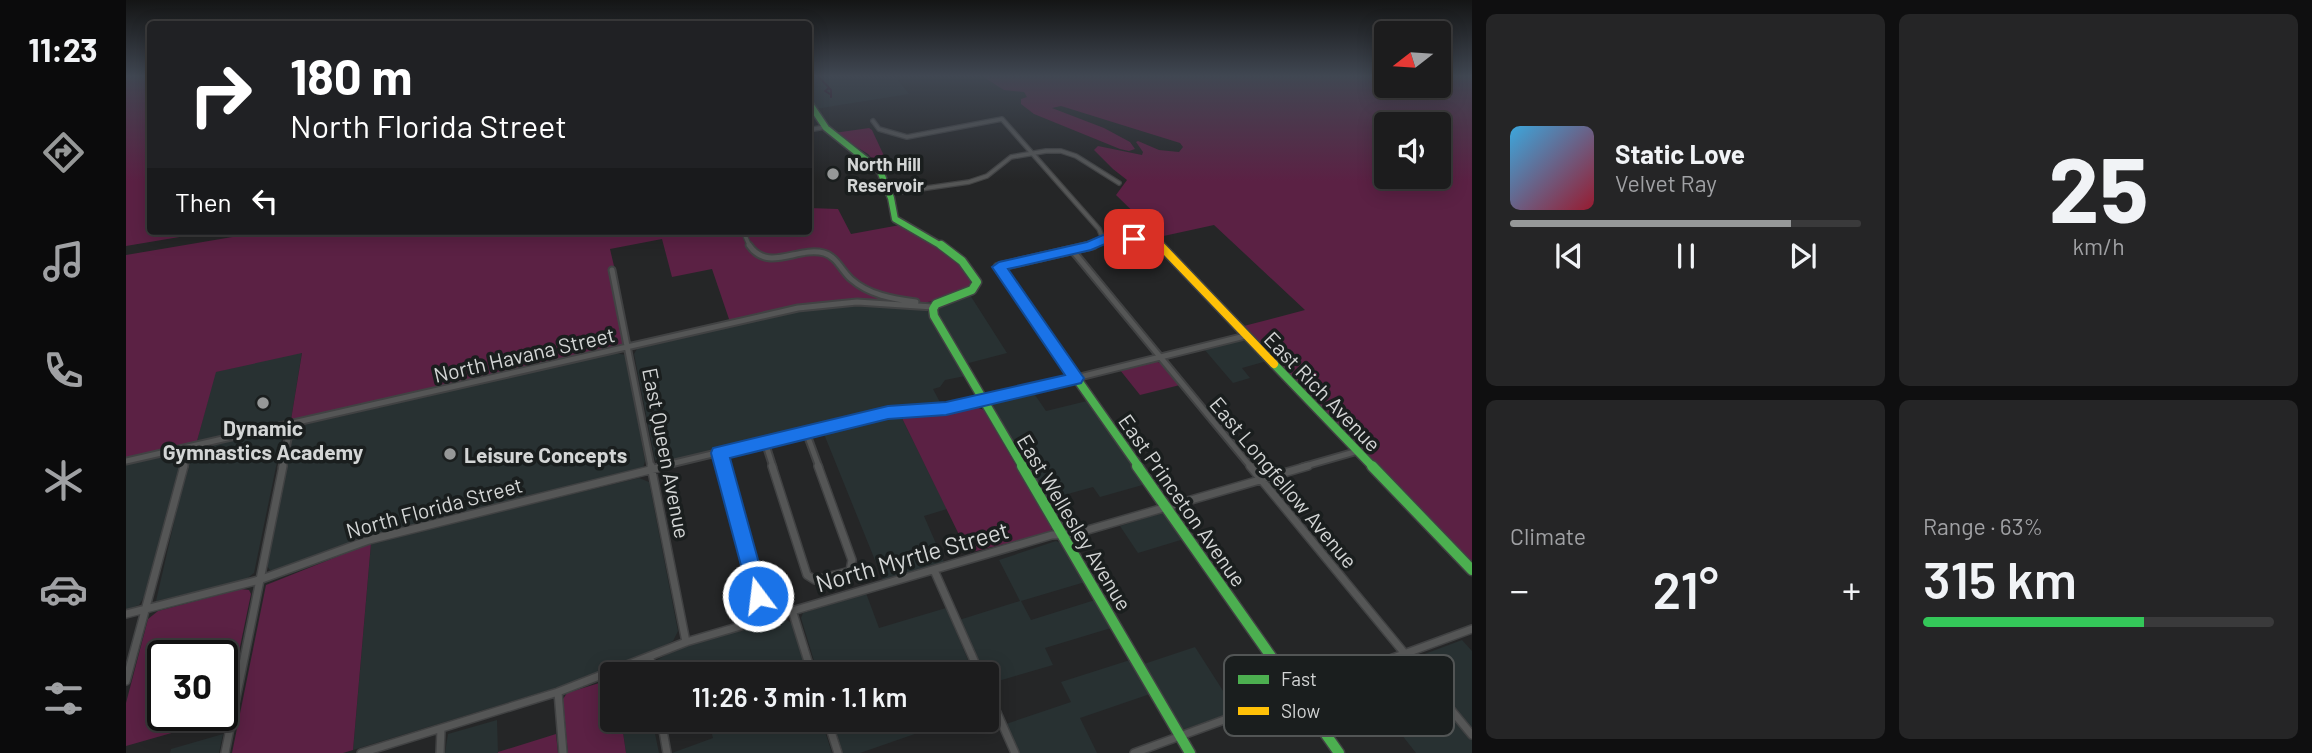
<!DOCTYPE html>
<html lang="en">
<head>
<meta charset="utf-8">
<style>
  :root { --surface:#1c1c1d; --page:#252526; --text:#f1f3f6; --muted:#a0a1a4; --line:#3a3a3b; --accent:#969898 }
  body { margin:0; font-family:Barlow,sans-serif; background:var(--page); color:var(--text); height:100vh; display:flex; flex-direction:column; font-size:26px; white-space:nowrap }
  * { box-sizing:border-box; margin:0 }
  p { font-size:23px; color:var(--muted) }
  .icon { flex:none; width:38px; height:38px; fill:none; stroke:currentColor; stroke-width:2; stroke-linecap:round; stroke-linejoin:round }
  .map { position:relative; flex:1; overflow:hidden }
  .panel { display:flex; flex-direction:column; gap:14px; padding:14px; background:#0f0f10; width:840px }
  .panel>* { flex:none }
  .top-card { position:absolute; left:21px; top:21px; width:665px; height:214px; border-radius:7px; box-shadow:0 4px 18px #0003,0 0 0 2px var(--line); background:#202124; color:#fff; overflow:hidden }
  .needle { width:46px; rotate:253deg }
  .fabs { position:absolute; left:1248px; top:21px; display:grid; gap:14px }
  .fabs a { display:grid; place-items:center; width:77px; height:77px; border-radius:7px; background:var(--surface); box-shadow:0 4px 18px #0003,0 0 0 2px var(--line); font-size:35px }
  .speed { position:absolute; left:21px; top:640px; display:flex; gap:14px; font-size:35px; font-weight:700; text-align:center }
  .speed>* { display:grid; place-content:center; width:91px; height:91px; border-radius:50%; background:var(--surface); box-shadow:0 4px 18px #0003,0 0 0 2px var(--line); line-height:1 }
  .speed .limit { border:4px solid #111; border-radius:10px; background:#fff; color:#111 }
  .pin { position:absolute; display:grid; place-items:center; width:60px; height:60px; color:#fff; margin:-30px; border-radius:14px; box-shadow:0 4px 10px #0006 }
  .me { position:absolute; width:77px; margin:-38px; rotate:345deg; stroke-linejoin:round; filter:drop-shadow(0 0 5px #0008) }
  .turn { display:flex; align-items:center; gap:24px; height:147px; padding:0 28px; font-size:32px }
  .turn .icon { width:91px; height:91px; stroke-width:2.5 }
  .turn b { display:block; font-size:49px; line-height:60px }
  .then { display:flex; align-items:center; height:66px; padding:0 28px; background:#0003; gap:14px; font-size:26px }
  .big { font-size:52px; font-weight:600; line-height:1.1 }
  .panel .widget { flex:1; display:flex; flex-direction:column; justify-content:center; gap:10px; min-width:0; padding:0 24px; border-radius:10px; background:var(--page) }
  .panel .dial { align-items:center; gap:0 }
  .dial b { font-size:91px; line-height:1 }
  .song { display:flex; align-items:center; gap:21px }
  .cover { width:84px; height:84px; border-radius:10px; background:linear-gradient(135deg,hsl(200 70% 55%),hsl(350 70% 35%)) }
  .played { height:7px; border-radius:4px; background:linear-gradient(90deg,var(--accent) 80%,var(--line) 80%) }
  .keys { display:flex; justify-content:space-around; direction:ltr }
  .heat { display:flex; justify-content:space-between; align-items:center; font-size:38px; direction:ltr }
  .charge { height:10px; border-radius:5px; background:linear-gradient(90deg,#34c759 63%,var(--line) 0) }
  .panel .tiles { flex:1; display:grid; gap:14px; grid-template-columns:repeat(2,1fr) }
  .trip { position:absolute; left:474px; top:662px; width:399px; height:70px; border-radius:7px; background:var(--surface); box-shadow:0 4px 18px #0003,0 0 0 2px var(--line); font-weight:600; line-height:70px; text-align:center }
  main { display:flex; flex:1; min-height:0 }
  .dock { display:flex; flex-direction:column; width:126px; justify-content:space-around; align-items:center; background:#0b0b0c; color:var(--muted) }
  .dock .icon { width:49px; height:49px }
  .dock .active { color:var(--accent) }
  .dock b { font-size:32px; color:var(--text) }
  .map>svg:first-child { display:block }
  .built { fill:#283132 }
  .green { fill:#5b2144; fill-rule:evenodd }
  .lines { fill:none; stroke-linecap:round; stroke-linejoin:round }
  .stream { stroke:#2e031e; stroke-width:2 }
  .street-far2-casing { stroke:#414243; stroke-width:6 }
  .street-far1-casing { stroke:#414243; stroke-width:9 }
  .street-casing { stroke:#414243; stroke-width:10 }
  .fast-far2-casing { stroke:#414243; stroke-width:9 }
  .fast-far1-casing { stroke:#414243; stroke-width:11 }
  .fast-casing { stroke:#414243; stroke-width:13 }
  .slow-far1-casing { stroke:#414243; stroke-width:9 }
  .slow-casing { stroke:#414243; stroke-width:11 }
  .street-far2 { stroke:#555656; stroke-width:3.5 }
  .street-far1 { stroke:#555656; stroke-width:5 }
  .street { stroke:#555656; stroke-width:7 }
  .fast-far2 { stroke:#4caf50; stroke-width:6 }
  .fast-far1 { stroke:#4caf50; stroke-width:8 }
  .fast { stroke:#4caf50; stroke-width:10 }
  .slow-far1 { stroke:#ffc107; stroke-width:6 }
  .slow { stroke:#ffc107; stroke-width:8 }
  .route { fill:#1a73e8; stroke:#114b97; stroke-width:2 }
  .poi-dot { fill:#969898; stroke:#1a1e1e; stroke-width:2.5 }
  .labels { text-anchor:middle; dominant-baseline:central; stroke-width:7; stroke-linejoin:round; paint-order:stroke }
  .far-poi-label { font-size:18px; font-weight:bold; fill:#d3d5d5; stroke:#1a1e1e; text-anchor:start }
  .street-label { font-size:21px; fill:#d3d5d5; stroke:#1a1e1e }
  .poi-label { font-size:21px; font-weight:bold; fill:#d3d5d5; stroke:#1a1e1e }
  .near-street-label { font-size:24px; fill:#d3d5d5; stroke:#1a1e1e }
  .key { fill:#1a1e1e; stroke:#525555; stroke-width:2 }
  .key-label { font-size:19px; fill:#d3d5d5 }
</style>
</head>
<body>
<main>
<nav class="dock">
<b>11:23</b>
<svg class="icon active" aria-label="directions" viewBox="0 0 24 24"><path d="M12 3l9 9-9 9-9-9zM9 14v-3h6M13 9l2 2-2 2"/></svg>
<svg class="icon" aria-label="music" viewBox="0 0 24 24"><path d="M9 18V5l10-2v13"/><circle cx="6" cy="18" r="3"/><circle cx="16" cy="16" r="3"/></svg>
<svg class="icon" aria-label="phone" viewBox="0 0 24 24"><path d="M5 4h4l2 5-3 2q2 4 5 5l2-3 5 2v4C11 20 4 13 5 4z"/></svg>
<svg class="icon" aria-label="climate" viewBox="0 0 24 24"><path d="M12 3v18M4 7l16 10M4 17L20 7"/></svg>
<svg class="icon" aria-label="car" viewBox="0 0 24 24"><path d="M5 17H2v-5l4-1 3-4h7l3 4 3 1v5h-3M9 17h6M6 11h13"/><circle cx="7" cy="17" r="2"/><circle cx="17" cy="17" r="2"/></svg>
<svg class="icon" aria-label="filters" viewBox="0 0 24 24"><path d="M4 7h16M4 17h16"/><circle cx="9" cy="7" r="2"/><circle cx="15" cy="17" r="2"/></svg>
</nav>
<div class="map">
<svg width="1346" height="753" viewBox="0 0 1346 753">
  <rect width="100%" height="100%" fill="#252627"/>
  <path class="built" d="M 683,76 L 769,76 L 783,94 L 689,109 L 683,99 Z
    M 844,295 L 881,353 L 839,364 L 810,316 L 811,307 Z
    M 719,304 L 790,307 L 801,311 L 839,376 L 819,380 L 814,387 L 807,389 L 816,406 L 758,411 L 535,464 L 529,460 L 508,354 L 511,349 L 689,307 Z
    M 1119,339 L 1141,361 L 1116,368 L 1124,378 L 1107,383 L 1078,349 Z
    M 176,352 L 165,420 L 71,441 L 89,372 Z
    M 489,353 L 500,355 L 519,461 L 517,468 L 266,531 L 150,570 L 144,570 L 141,566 L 167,431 L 173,426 Z
    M 907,392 L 920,411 L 961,401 L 1020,484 L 974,497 L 967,487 L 920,500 L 863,403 Z
    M 774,414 L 821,509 L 798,516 L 818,562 L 757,580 L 698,434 Z
    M 151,430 L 157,433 L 128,573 L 119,580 L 30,601 L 63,457 L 75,448 Z
    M 50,454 L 54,456 L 55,461 L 18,597 L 13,605 L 0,610 L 0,465 Z
    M 513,478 L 523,482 L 552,631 L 547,641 L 524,653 L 436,686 L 227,750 L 245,543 Z
    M 1039,512 L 1058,539 L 1012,553 L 994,526 Z
    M 930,541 L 937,544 L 959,582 L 895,601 L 905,620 L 969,600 L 985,628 L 919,648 L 927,665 L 862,684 L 861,674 L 858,674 L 833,620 L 894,601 L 873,560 Z
    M 740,593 L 753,628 L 820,608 L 848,674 L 692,674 L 675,618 L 677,613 Z
    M 658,619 L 666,623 L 682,674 L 531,674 L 531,660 L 554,647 Z
    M 1336,640 L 1346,651 L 1346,753 L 1290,753 L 1232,679 Z
    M 1069,647 L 1110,711 L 1056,730 L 1018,664 Z
    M 1004,660 L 1024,694 L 954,718 L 971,753 L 894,753 L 880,724 L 945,702 L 935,682 Z
    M 495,719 L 526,719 L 533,753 L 500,753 Z
    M 539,719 L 695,719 L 706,753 L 546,753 L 587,738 L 582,720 L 542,734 Z
    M 706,719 L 832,719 L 734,753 L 717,753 Z
    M 371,720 L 372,753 L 319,753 L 322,734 Z
    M 97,734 L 93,753 L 44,753 L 45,749 Z"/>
  <path class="green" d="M 0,76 L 24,76 L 24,231 L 89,231 L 0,246 Z
    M 856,76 L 1260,76 L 1260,86 L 1312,86 L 1313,76 L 1346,76 L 1346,566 L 1114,327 L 1179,310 L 1088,225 L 1033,237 L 990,195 L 1001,180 L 987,169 L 968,150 L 972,146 L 1016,155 L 1017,152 L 1010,142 L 1012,141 L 1033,150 L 1053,152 L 1057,147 L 1054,143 L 935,106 L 926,108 L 978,128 L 1004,142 L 1009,149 L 1003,151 L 994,149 L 908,114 L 895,104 L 895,99 L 901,97 L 898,92 L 878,90 ZM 1260,124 L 1312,124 L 1312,177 L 1260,177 Z
    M 743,128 L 746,130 L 760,160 L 749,162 L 742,154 L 708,133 Z
    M 683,208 L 712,209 L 725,234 L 774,225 L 839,266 L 848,285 C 838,290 828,296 818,299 C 769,313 730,282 697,251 L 647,258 L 626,251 L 618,231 L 682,231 Z
    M 142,231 L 615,231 C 636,292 665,239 701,256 C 714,262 722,279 733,287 C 747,296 774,299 791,304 L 720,300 L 684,304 L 604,322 L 586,269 L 546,277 L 536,239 L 484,249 L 488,266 L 484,270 L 497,345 L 170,422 L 165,420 L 176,353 L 90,372 L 71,441 L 64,445 L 0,460 L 0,255 Z
    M 1029,361 L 1037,364 L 1054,385 L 1014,395 L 994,370 Z
    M 850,407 L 858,410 L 926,528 L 924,533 L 842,553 L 774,414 L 819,413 Z
    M 245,543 L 227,750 L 217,753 L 106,753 L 140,585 Z
    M 115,589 L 123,590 L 125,594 L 105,690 L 96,692 L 96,656 L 37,656 L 37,716 L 52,716 L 49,732 L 0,746 L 0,703 L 22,619 L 32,611 Z
    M 486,679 L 486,719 L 495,719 L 500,753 L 442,753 L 437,699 L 441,693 Z
    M 430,734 L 432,753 L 372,753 L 372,752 Z"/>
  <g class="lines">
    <path class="stream" d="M 692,76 L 705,90 L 705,97
      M 703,88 L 699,91 L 704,94"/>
    <g class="street-far2-casing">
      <path id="street-far2" d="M 747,121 L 753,129 L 781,137 L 876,119 L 973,229 L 977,239
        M 682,130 L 699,127
        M 773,192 L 843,182 L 861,176 L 885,157 L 920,151 L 935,151 L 950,156 L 993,183
        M 617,231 L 624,247"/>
    </g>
    <g class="street-far1-casing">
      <path id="street-far1" d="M 623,245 C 642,273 671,246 698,253 C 710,256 716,271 725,279 C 743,295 767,299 790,302
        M 946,250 L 1125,467
        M 486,270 L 525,467
        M 680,432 L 693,467
        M 639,442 L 647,467
        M 594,453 L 598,467
        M 0,461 L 672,308 L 731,302 L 807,307
        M 58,467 L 63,449
        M 156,467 L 165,425
        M 532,467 L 762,412 L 820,408 L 857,401 L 1119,336
        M 1176,467 L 1232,451"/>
    </g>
    <g class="street-casing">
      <path id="street" d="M 525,466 L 560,642
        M 597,466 L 638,618
        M 646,466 L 681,575 L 689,580 L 724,571 L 726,560 L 692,466
        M 1124,466 L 1346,735
        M 808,570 L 854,674
        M 666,610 L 686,674
        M 0,614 L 133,580 L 243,540 L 540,466
        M 524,658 L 527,674
        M 0,681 L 58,466
        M 861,690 L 889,753
        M 432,692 L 437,753
        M 535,719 L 541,753
        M 701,719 L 712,753
        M 99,753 L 157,466
        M 235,753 L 432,692 L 560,642 L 926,535 L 948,534 L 1182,466
        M 314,753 L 315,729
        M 1008,753 L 1346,629"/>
    </g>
    <g class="fast-far2-casing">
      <path id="fast-far2" d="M 682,101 L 700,128 L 754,171 L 765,198 L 769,219 L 817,247"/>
    </g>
    <g class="fast-far1-casing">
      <path id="fast-far1" d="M 815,245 L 836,261 L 851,282 L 846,290 L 810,304 L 807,309 L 808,316 L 897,467
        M 915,257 L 872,267 L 1013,467
        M 1148,364 L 1247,467"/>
    </g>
    <g class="fast-casing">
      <path id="fast" d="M 896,466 L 1064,753
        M 1011,466 L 1213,753
        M 1246,466 L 1346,570"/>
    </g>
    <g class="slow-far1-casing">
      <path id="slow-far1" d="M 961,247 L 977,239 L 992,242 L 1024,235 L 1035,247"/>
    </g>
    <g class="slow-casing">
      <path id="slow" d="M 1034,245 L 1148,364
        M 915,257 L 967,245"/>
    </g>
    <use href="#street-far2" class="street-far2"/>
    <use href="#street-far1" class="street-far1"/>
    <use href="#street" class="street"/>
    <use href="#fast-far2" class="fast-far2"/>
    <use href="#fast-far1" class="fast-far1"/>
    <use href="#fast" class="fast"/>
    <use href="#slow-far1" class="slow-far1"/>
    <use href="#slow" class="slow"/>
  </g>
  <linearGradient id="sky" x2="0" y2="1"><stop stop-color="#141515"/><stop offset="0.42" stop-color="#404752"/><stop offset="1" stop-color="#404752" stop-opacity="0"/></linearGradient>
  <rect width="1346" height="181" fill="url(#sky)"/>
  <path class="route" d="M 1008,234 L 1013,236 L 1013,242 L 992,246 L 979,244 L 965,250 L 882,269 L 955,374 L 958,378 L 955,383 L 820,415 L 762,419 L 604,458 L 642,596 L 639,603 L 632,605 L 625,603 L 585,453 L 587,448 L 762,406 L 820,402 L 939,375 L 866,267 L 873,262 L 961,242 L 977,235 L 992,238 Z"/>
  <g class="poi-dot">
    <circle cx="707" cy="174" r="7"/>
    <circle cx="137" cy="403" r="7"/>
    <circle cx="324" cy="454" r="7"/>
  </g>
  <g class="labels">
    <g class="far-poi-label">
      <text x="721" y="164">North Hill<tspan x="721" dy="21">Reservoir</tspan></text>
    </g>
    <g class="street-label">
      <text transform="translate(398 354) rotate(-13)">North Havana Street</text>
      <text transform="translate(1197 391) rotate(46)">East Rich Avenue</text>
      <text transform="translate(541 453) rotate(79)">East Queen Avenue</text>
      <text transform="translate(1158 482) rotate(50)">East Longfellow Avenue</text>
      <text transform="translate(1057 500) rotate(55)">East Princeton Avenue</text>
      <text transform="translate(308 507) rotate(-15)">North Florida Street</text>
      <text transform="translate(949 522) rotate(59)">East Wellesley Avenue</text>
    </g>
    <g class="poi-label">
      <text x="137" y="427">Dynamic<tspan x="137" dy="24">Gymnastics Academy</tspan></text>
      <text x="338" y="454" text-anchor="start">Leisure Concepts</text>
    </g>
    <g class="near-street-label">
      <text transform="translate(786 556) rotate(-16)">North Myrtle Street</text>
    </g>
  </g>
  <rect x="1098" y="655" width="230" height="81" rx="10" class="key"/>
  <rect x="1112" y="675" width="31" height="9" fill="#4caf50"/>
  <rect x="1112" y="707" width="31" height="8" fill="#ffc107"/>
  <g class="key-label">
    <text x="1155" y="686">Fast</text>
    <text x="1155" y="718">Slow</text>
  </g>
</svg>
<div class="fabs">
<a><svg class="needle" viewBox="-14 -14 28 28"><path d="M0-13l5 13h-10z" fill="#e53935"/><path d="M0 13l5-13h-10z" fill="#a0a1a4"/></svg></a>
<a><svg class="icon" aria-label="sound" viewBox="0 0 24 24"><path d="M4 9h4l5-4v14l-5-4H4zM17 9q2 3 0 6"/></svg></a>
</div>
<div class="speed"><div class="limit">30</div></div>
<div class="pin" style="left:1008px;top:239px;background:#d93025"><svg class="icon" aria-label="arrive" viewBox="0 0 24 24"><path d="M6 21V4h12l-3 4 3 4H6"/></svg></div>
<svg class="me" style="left:632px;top:596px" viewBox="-20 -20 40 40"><circle r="17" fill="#1a73e8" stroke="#fff" stroke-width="3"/><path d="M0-11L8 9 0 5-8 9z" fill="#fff"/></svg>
<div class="trip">11:26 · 3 min · 1.1 km</div>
<div class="top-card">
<div class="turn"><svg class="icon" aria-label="right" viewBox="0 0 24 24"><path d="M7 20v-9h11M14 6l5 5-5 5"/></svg><div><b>180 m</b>North Florida Street</div></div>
<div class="then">Then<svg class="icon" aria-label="left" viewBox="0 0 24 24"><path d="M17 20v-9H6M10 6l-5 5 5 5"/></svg></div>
</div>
</div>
<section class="panel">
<div class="tiles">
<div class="widget">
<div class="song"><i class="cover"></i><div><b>Static Love</b><p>Velvet Ray</p></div></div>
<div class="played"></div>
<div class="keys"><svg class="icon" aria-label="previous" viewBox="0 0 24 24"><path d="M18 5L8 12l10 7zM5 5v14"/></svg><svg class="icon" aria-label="pause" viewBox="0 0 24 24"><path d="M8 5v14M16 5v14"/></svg><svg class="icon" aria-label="next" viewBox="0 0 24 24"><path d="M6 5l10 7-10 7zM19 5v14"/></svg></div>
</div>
<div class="widget dial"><b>25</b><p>km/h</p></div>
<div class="widget"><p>Climate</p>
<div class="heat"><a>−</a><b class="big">21°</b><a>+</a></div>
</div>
<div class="widget"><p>Range · 63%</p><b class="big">315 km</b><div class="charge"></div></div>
</div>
</section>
</main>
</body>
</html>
